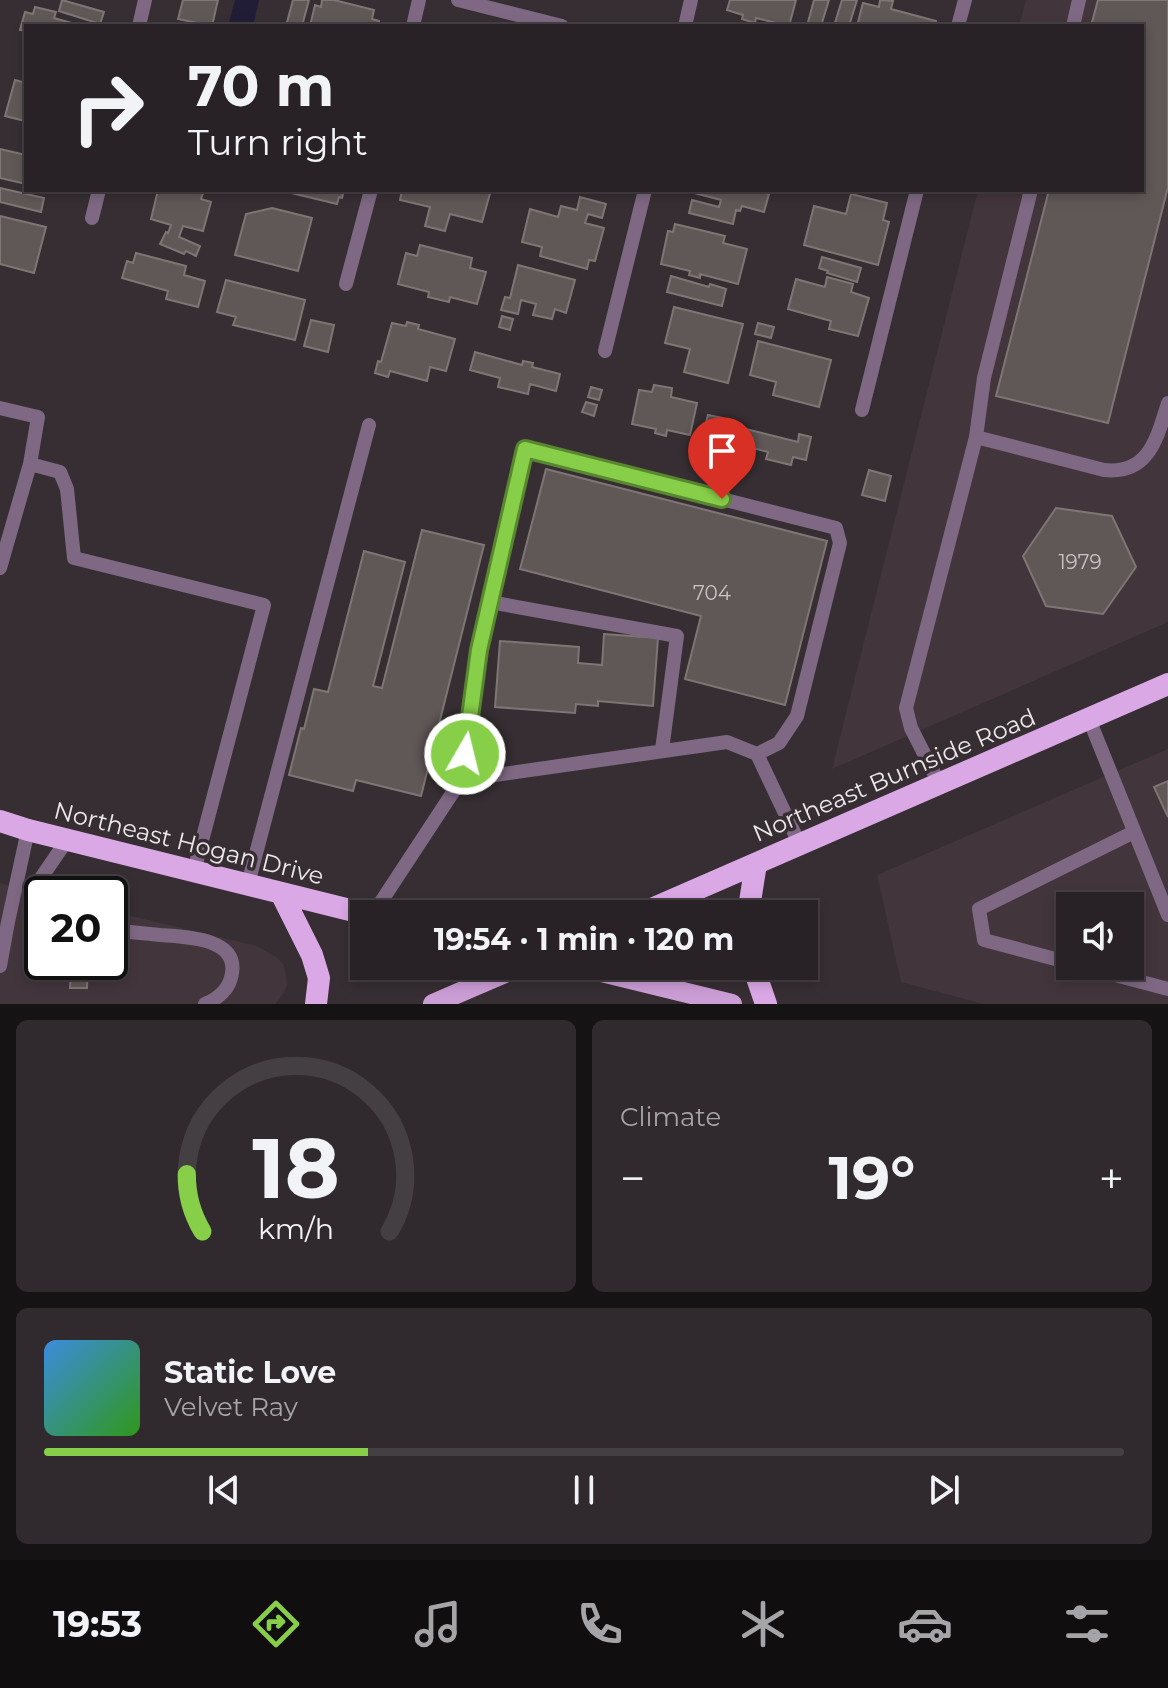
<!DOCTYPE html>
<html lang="en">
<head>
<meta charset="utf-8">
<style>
  :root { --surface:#282226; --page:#302a2e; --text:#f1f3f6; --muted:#a5a4a7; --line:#443f43; --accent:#88cf49 }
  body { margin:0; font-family:Montserrat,sans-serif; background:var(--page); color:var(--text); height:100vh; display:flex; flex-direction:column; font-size:30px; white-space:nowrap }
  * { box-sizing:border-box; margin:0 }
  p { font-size:26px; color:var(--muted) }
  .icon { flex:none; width:44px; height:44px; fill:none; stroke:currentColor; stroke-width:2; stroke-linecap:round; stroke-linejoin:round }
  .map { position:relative; height:1004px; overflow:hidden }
  .drawer { display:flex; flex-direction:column; gap:16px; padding:16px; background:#161315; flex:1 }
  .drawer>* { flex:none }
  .hud { position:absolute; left:24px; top:24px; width:1120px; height:168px; border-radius:0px; box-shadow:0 4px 12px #0003,0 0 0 2px var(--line); background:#282226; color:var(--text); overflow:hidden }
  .fabs { position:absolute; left:1056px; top:892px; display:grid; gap:16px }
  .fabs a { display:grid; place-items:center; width:88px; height:88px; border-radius:0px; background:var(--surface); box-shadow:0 4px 12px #0003,0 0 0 2px var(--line); font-size:40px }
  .speed { position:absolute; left:24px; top:876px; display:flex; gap:16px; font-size:40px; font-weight:700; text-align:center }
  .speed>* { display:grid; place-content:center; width:104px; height:104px; border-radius:50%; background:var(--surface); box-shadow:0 4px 12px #0003,0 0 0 2px var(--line); line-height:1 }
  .speed .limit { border:4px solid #111; border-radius:12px; background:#fff; color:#111 }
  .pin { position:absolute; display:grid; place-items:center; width:68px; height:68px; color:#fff; margin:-82px -34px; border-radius:50% 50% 50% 0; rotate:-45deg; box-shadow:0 0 8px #0007 }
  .pin .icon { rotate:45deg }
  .me { position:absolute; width:88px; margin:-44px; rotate:8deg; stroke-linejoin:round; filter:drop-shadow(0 0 6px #0008) }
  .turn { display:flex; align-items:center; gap:28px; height:168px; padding:0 32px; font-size:36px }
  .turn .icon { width:104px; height:104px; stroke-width:2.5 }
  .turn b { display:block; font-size:56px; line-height:68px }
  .big { font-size:60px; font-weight:700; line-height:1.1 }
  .drawer .widget { flex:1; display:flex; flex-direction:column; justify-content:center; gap:12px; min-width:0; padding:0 28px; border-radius:12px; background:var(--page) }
  .drawer .dial { align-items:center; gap:0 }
  .dial svg { height:208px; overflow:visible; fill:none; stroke:var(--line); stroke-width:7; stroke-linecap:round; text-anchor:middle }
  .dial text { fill:var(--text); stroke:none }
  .song { display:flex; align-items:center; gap:24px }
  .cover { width:96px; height:96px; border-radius:12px; background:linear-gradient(135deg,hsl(210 70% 55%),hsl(110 70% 35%)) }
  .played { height:8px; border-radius:4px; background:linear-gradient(90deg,var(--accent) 30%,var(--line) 30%) }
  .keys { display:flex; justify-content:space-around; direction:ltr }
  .heat { display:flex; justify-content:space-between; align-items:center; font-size:44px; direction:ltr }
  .drawer .tiles { flex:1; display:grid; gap:16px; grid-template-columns:1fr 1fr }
  .widget:last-child { grid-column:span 2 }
  .trip { position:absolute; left:350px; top:900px; width:468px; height:80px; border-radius:0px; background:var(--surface); box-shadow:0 4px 12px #0003,0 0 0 2px var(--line); font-weight:700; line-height:80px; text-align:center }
  .tab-bar { display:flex; height:128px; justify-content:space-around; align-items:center; background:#100e0f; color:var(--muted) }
  .tab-bar .icon { width:56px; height:56px }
  .tab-bar .selected { color:var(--accent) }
  .tab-bar b { font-size:36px; color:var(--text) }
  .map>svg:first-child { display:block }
  .built { fill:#43353c; fill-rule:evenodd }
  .water { fill:#221d37 }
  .building { fill:#605757; stroke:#7f7575; stroke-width:2 }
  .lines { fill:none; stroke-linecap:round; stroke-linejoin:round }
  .service { stroke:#7e6883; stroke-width:14 }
  .primary { stroke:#cb9dd5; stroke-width:20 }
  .trunk { stroke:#daa8e5; stroke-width:22 }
  .route-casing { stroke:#58872f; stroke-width:20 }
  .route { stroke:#88cf49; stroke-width:14 }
  .labels { text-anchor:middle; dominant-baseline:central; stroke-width:7; stroke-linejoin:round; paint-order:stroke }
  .number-label { font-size:20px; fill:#c9c3c4 }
  .street-label { font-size:24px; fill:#ece7e9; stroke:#362e32 }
</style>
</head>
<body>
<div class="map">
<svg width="1168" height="1004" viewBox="0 0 1168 1004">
  <rect width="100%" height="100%" fill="#362e32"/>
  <path class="built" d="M 1026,0 L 1168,0 L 1168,622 L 832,769 L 978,190 L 1142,190 L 1142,26 L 1019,26 Z
    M 1168,749 L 1168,1004 L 983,1004 L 901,982 L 877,875 ZM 1070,906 L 1130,906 L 1130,966 L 1070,966 Z
    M 0,883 L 42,894 L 42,962 L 110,962 L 110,911 L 257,946 L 276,957 L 283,964 L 286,974 L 287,984 L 284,993 L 275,1004 L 0,1004 Z"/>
  <path class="water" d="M 235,0 L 259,0 L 253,26 L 228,26 Z"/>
  <path class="building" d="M 62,0 L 104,12 L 100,24 L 59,11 Z
    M 183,0 L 218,0 L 212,26 L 178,19 Z
    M 293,0 L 309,0 L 302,26 L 286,26 Z
    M 322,0 L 334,0 L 374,10 L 372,19 L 379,21 L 378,26 L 310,26 L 315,5 L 321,7 Z
    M 730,0 L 796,0 L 789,26 L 756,18 L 755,23 L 742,19 L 743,15 L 727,10 Z
    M 814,0 L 829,0 L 821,26 L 807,26 Z
    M 842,0 L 857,0 L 849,26 L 834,26 Z
    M 880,0 L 893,1 L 891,9 L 936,21 L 935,26 L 857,26 L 863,3 L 879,7 Z
    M 1098,0 L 1168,0 L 1168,187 L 1108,423 L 996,396 L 1049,190 L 1142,190 L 1142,26 L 1091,26 Z
    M 35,7 L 56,12 L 54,18 L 82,26 L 26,26 L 26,31 L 20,30 L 25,12 L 33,14 Z
    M 15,80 L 26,83 L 26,127 L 24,126 L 25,121 L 5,116 Z
    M 0,149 L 26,155 L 26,184 L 0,178 Z
    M 0,188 L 44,198 L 41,212 L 0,202 Z
    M 158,190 L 204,190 L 201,199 L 211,202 L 203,231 L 183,226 L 179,237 L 200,246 L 196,256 L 186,251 L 184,254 L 160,244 L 166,232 L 168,233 L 171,225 L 151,219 Z
    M 287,190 L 344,190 L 342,198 L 339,197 L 337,204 L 287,192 Z
    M 402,190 L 491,190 L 482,222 L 450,214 L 445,231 L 425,226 L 430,207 L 400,200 Z
    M 683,190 L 753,190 L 769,194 L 764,212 L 742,206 L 740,211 L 736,210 L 733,224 L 689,213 L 692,200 L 719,207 L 721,200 Z
    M 851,194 L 887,203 L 883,220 L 889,222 L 878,265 L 804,245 L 814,206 L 846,214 Z
    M 580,197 L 606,204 L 602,218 L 588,214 L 585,223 L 604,228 L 595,261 L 589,260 L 587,269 L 540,256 L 542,247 L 522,242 L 530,209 L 558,217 L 561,206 L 577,210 Z
    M 272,208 L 312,218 L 298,271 L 235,255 L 246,214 Z
    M 0,216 L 46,227 L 34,273 L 0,264 Z
    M 675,224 L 725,236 L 723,243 L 747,249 L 738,284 L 700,274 L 700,278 L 689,275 L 690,271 L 661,264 L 668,231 L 673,232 Z
    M 420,245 L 472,258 L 470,268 L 486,272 L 477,304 L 450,297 L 449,302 L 428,297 L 429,292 L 398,284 L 406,253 L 417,256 Z
    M 136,253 L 186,266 L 184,275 L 205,281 L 198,307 L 166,299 L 168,291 L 122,278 L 127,261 L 133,263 Z
    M 822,257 L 861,268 L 857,282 L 827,273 L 828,271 L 819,268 Z
    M 518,265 L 575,280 L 566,313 L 555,309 L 552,319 L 533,315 L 536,304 L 521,300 L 518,314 L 501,310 L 505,297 L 510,298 Z
    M 671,276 L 709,287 L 710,284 L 726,289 L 722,306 L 667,292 Z
    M 827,277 L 853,284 L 851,292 L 869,298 L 858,336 L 829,329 L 831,321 L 788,309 L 796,279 L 825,287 Z
    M 226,280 L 305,300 L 295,340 L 233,325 L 236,317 L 217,312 Z
    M 674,307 L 743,324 L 728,383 L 684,372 L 690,349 L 665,343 Z
    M 502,316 L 513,319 L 510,330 L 499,327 Z
    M 311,320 L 334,325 L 328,352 L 304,346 Z
    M 407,322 L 419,325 L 418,329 L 455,339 L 446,371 L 430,367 L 427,381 L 390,371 L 388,377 L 375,373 L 378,361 L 381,362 L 392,323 L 406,326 Z
    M 758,323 L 774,327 L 771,338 L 755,334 Z
    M 758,341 L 831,360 L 819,407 L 773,395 L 776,382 L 750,375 Z
    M 475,352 L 522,365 L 523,361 L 533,363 L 532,367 L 560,374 L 556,391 L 530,384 L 528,394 L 498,387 L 500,378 L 470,370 Z
    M 654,385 L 672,388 L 671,397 L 697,403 L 690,435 L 667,430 L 666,436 L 655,433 L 656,429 L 632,424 L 639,390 L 652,392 Z
    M 591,387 L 602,390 L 599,400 L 588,397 Z
    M 586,402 L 597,405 L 594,416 L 582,412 Z
    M 708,415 L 723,418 L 718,442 L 702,437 Z
    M 738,427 L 798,442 L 799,434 L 811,437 L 806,460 L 793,457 L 791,465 L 766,459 L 768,452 L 734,443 Z
    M 546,469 L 827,541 L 785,705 L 685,679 L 701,616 L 520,569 Z
    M 869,470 L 891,476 L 885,501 L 862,495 Z
    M 1056,508 L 1112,516 L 1136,567 L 1103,614 L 1046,606 L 1023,556 Z
    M 422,530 L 484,545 L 421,796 L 356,780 L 353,791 L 289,775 L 301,728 L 304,729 L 314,689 L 328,692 L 364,551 L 405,562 L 373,686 L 382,688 Z
    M 604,634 L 658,638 L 653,706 L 598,701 L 598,706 L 576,704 L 575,713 L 495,707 L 500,641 L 579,647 L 578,663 L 602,665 Z
    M 1168,781 L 1168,817 L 1154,787 Z
    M 39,940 L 42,940 L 42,962 L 88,962 L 87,988 L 70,988 L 71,969 L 38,968 Z"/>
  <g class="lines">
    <path class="service" d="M 458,0 L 562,26
      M 139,26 L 145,0
      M 413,26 L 419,0
      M 685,26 L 691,0
      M 958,26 L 965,0
      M 1073,26 L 1079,0
      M 92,218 L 99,190
      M 346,284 L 371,190
      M 605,351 L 645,190
      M 0,408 L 38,417 L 30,464 L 60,472 L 67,489 L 74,558 L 264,605 L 194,871
      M 862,410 L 917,190
      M 976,437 L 1104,470 C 1149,475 1157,438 1168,403
      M 0,568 L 30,464
      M 490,602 L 677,636 L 662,750
      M 1089,719 L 1168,915
      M 461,780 L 727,742 L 757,754 L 800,845
      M 940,785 L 911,728 L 906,708 L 976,437 L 984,378 L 1031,190
      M 248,884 L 369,425
      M 373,914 L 461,780 L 479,650 L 525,449 L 836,528 L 840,543 L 797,716 L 779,743 L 757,754
      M 30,923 L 41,878 L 67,840
      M 110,930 C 127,932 143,933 160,935 C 183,937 238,937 232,973 C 230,989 219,998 205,1004
      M 1070,963 L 984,940 L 979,909 L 1134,832
      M 0,966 L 8,922 L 28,830
      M 1081,966 L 1168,989"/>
    <path class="primary" d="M 577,966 L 732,1004
      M 433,1004 L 521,966"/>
    <path class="trunk" d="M 0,821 L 28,830 L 366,914
      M 281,893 L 312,955 L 319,978 L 316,1004
      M 640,914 L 1168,684
      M 748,914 L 756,864
      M 753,966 L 766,1004"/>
  </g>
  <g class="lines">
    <g class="route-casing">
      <path id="route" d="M 465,754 L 479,650 L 525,449 L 722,499"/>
    </g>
    <use href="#route" class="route"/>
  </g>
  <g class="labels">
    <g class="number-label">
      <text x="1080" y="562">1979</text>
      <text x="712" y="593">704</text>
    </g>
    <g class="street-label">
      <text transform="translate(894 775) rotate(-23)">Northeast Burnside Road</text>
      <text transform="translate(189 843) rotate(14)">Northeast Hogan Drive</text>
    </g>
  </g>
</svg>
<div class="fabs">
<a><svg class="icon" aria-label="sound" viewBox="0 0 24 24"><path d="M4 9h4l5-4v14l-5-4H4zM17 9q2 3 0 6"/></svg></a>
</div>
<div class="speed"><div class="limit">20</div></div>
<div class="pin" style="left:722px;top:499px;background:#d93025"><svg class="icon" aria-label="arrive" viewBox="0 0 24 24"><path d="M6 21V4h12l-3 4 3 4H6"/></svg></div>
<svg class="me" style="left:465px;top:754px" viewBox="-20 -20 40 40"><circle r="17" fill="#88cf49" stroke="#fff" stroke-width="3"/><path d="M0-11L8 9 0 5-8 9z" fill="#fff"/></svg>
<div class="trip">19:54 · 1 min · 120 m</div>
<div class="hud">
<div class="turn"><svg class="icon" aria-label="right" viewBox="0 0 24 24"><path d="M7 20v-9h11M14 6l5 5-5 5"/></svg><div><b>70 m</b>Turn right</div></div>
</div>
</div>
<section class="drawer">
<div class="tiles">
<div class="widget dial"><svg viewBox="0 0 100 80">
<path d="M14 69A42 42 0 1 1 86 69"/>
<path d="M14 69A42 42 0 0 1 8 47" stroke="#88cf49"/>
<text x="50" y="56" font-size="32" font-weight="700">18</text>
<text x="50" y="72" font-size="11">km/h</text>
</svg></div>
<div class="widget"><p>Climate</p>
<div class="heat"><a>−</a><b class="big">19°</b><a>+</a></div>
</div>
<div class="widget">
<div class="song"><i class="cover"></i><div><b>Static Love</b><p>Velvet Ray</p></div></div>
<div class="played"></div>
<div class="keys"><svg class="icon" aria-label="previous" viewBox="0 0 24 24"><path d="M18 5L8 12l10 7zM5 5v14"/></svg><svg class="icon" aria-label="pause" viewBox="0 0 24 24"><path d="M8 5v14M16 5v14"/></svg><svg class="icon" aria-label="next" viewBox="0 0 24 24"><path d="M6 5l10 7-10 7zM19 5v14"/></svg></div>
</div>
</div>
</section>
<nav class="tab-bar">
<b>19:53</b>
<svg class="icon selected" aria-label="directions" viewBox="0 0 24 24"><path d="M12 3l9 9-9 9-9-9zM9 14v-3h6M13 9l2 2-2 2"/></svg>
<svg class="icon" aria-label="music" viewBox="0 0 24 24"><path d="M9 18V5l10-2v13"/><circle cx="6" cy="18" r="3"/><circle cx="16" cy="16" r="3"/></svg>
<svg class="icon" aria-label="phone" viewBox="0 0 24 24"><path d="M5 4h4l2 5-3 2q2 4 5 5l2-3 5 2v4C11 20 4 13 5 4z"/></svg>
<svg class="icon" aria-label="climate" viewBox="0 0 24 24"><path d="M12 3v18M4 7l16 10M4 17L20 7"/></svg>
<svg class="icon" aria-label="car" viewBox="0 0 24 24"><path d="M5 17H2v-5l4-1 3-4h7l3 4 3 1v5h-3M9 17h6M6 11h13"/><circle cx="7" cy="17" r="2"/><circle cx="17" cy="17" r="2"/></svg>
<svg class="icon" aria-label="filters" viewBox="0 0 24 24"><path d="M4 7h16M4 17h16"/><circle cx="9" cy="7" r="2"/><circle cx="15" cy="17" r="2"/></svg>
</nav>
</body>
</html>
